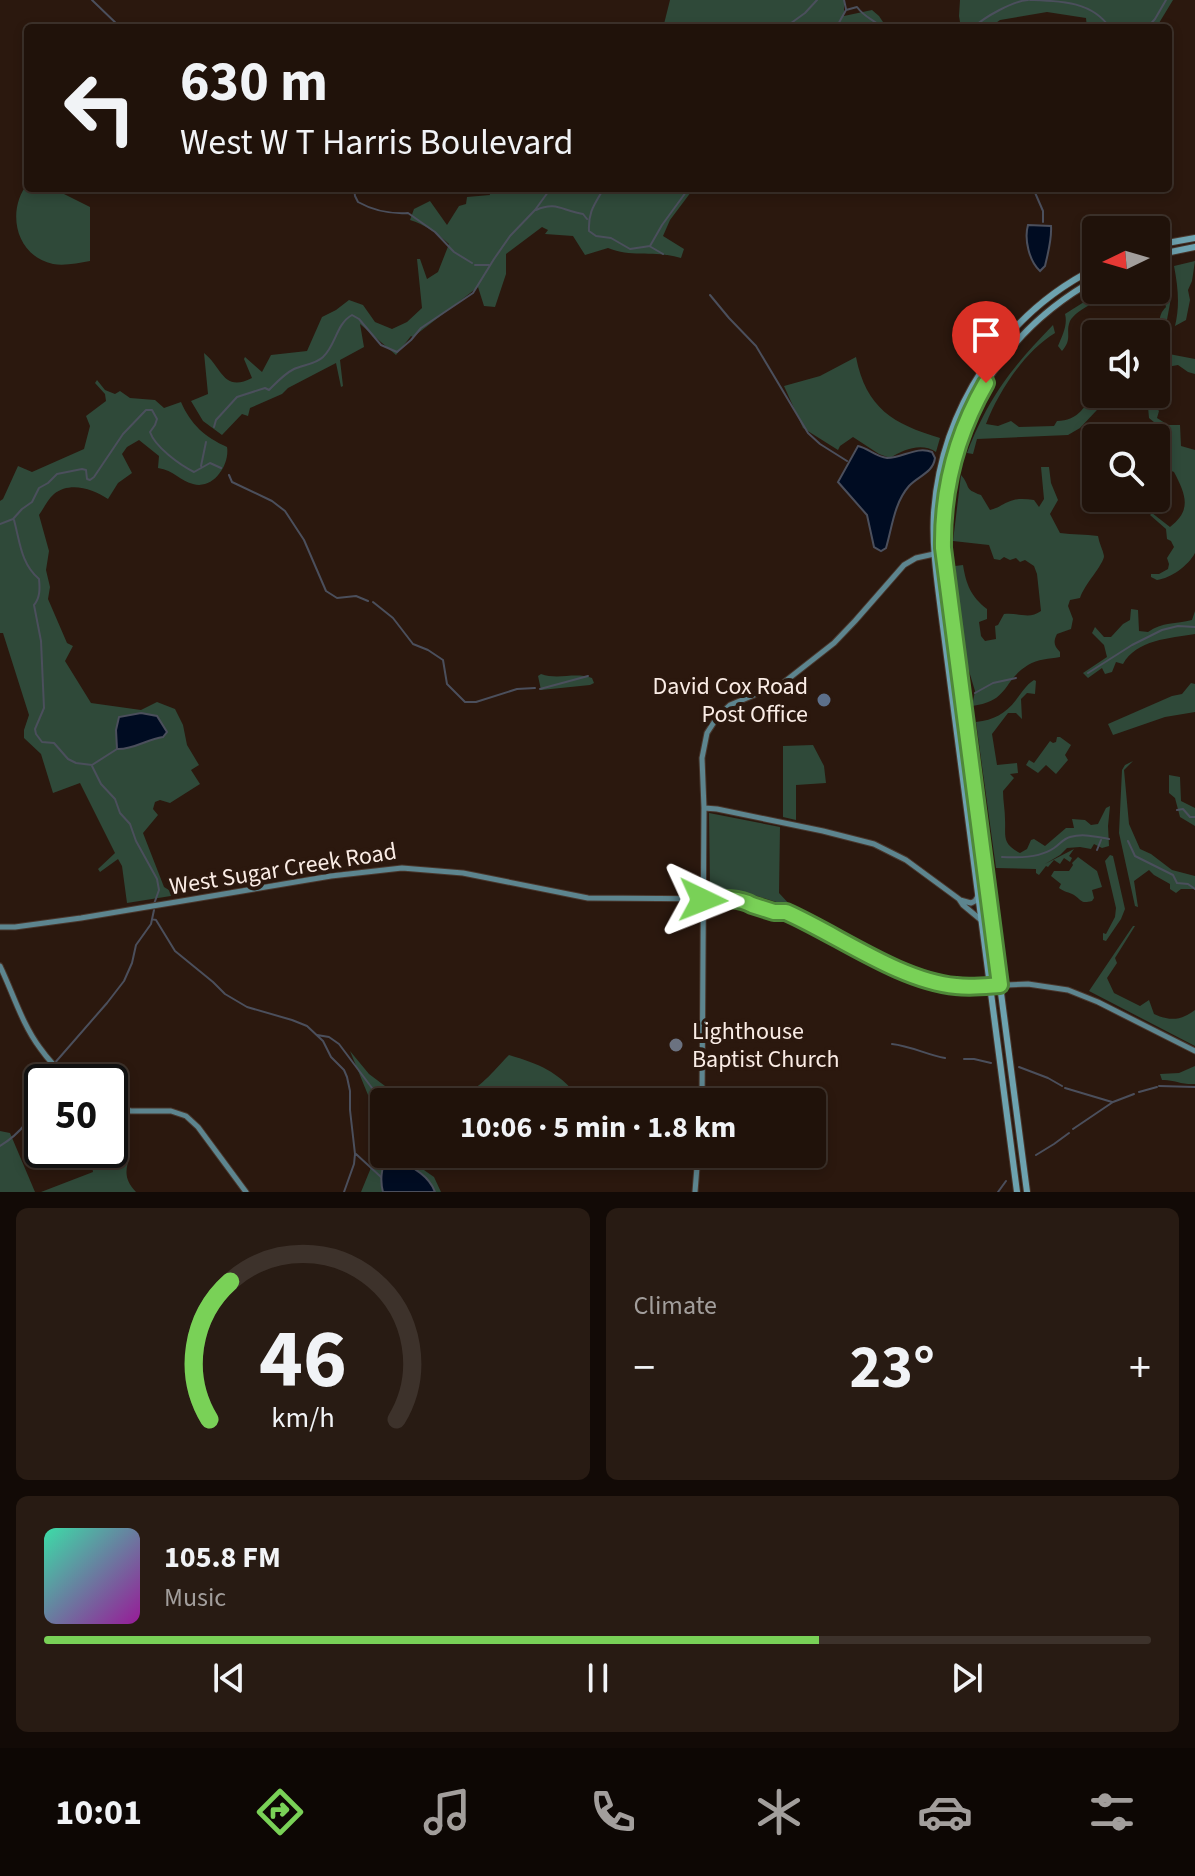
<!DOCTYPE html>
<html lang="en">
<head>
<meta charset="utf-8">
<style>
  :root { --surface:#20120a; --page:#281b13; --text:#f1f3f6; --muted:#a29e9c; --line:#3d322b; --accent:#79d157 }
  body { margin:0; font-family:"Source Sans 3",sans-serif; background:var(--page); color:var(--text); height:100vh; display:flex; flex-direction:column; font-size:30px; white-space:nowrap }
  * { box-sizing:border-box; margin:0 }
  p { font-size:26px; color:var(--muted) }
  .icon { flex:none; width:44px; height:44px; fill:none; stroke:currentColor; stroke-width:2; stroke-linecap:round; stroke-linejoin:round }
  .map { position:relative; height:1192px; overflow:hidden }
  .details { display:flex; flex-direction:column; gap:16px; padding:16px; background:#120a06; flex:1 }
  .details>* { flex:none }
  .top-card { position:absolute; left:24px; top:24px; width:1148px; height:168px; border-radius:8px; box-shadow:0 4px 12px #0003,0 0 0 2px var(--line); background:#20120a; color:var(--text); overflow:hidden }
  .needle { width:52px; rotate:265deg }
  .fabs { position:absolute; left:1082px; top:216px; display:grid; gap:16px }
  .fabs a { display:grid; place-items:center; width:88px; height:88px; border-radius:8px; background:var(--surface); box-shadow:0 4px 12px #0003,0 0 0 2px var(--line); font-size:40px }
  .speed { position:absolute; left:24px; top:1064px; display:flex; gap:16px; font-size:40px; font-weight:700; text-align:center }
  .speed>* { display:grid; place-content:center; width:104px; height:104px; border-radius:50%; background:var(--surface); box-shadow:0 4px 12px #0003,0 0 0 2px var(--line); line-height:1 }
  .speed .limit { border:4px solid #111; border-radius:12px; background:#fff; color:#111 }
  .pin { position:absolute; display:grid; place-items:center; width:68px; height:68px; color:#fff; margin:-82px -34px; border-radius:50% 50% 50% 0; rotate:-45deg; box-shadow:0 0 8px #0007 }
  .pin .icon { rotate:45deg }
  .me { position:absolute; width:88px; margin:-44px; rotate:92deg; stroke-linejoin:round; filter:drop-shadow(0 0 6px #0008) }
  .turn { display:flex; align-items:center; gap:28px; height:168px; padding:0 24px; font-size:36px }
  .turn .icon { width:104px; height:104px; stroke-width:2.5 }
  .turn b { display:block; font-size:56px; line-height:68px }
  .big { font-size:60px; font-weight:700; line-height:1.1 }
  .details .card { flex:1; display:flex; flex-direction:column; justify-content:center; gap:12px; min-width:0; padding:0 28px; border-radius:12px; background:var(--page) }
  .details .dial { align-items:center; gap:0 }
  .dial svg { height:208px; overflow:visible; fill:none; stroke:var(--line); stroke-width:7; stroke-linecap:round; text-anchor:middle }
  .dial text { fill:var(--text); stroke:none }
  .song { display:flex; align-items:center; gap:24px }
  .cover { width:96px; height:96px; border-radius:12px; background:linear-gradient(135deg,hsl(160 70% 55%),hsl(300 70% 35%)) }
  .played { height:8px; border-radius:4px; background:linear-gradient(90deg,var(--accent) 70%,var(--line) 70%) }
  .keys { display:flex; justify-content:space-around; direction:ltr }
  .heat { display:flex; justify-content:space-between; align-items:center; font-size:44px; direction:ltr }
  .details .tiles { flex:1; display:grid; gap:16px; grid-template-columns:1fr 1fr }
  .card:last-child { grid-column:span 2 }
  .trip { position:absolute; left:370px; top:1088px; width:456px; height:80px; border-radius:8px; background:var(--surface); box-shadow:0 4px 12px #0003,0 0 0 2px var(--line); font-weight:700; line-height:80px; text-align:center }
  .menu { display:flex; height:128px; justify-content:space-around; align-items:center; background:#0d0704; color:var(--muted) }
  .menu .icon { width:56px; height:56px }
  .menu .on { color:var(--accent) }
  .menu b { font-size:36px; color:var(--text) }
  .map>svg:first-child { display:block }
  .green { fill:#2f4939 }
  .water { fill:#000c22; stroke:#4b4f5c; stroke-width:2 }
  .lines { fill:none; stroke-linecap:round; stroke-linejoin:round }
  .stream { stroke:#4b4f5c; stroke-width:2 }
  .secondary-casing { stroke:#48362c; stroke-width:7 }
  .primary-casing { stroke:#48362c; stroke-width:8 }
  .secondary { stroke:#5d858f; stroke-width:5 }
  .primary { stroke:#6da2af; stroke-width:6 }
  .route-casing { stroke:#4f8839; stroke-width:20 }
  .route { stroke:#79d157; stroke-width:14 }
  .service-dot { fill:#5c6f8a; stroke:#2b180e; stroke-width:3 }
  .worship-dot { fill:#6b7280; stroke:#2b180e; stroke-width:3 }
  .labels { text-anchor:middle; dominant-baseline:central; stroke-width:8; stroke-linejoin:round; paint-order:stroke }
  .poi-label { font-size:24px; fill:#faece5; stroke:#2b180e; text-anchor:end }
  .street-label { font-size:24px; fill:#faece5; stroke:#2b180e }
</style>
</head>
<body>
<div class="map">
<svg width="1195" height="1192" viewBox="0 0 1195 1192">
  <rect width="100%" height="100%" fill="#2b180e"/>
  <path class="green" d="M 670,0 L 844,0 L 844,16 L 872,10 L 879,16 L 887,28 L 663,28 Z
    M 960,0 L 1173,0 L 1156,28 L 1087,28 L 1086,18 L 1047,12 L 1000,20 L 989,28 L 961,28 L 959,16 Z
    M 28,183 L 28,188 L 61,188 L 64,194 L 90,207 L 90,261 C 78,263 65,266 53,264 C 15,256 6,210 28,183 Z
    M 488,188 L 694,188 L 670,220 L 663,236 L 684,249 L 681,258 C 655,250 633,258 608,248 L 585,255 L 573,236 L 545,234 L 548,230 L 542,227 L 506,254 L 506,274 L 495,307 L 484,306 L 478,287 L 413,337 L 411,336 L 396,355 L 360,324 L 364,347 L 340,360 L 343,386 L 341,387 L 336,363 L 288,388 L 282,394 L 250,408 L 248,416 L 242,414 L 222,435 L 203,421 L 191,401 L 208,394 L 204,353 C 222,367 223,393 252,378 L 244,359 L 245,357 L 262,372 L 271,355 L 307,351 L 322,317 L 336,310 L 349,300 L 363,305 L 375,322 L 392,329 L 407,322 L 422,308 L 417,259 L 420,259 L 427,279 L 438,272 L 449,244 C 438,234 424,224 410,220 L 414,209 L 430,201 L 447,225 L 459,206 L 466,204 L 467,197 L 490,195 Z
    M 1195,261 L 1192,281 L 1188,290 L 1190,300 L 1186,320 L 1175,326 C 1180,305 1178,287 1174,266 Z
    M 1165,268 L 1171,298 L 1162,347 L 1156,345 L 1156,338 L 1160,338 L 1162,334 C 1160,323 1157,316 1166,307 L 1162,294 L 1157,293 L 1156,270 Z
    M 1103,290 L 1121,290 C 1109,295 1076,309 1070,321 C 1065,333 1073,338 1062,351 L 1058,346 C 1062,336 1068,325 1065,314 Z
    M 1053,325 L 1055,333 C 1024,352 999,391 986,424 L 998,426 L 1011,421 L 1019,427 L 1054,426 L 1057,421 C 1079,420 1081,409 1096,394 L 1112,394 L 1080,428 L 1068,435 L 977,439 L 973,454 L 967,453 C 988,398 1012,367 1053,325 Z
    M 1169,354 L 1195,359 L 1195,374 L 1188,372 L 1178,365 L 1167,367 Z
    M 856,357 C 866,408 893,424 940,438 L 936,452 C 921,442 903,450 890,458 L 879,454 L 853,437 L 840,446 L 838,450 L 803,428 L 784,386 L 820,376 Z
    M 97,380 L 105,390 L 115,394 L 120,391 L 130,398 L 155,400 L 164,408 L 181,402 C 191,425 205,437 227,447 C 230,464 214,490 193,484 C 180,481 174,470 158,468 L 159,456 L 139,440 L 127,447 L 122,454 L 132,473 L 118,483 L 108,499 C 93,489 70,481 54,494 C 48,499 44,508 39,515 L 49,551 L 46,570 L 50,587 L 48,599 L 67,643 L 73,646 L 65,661 L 91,703 L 141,710 L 157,702 L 175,709 L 183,725 L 187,745 L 199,765 L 191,770 L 200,784 L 170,803 L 160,800 L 155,802 L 153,809 L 158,815 L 143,833 L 164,887 L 177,895 L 127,903 L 122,866 L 118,859 L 100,872 L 98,869 L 115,853 L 80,783 L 53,793 L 41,754 L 24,738 L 24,730 L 29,715 L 3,633 L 0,633 L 0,501 L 3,499 L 18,466 L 32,472 L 84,449 L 90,426 L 86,416 L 106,401 L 105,394 L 95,383 Z
    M 1155,406 L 1159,411 L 1157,418 L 1168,425 L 1180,425 L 1181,446 L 1195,450 L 1195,553 C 1188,566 1171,578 1157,580 L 1151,577 L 1151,574 L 1159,574 L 1168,569 L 1169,564 L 1167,558 L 1174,547 L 1171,541 L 1167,539 L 1166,529 L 1150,515 L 1152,513 L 1170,527 C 1192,510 1186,495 1174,472 L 1164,468 L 1156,471 L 1156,451 L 1160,448 L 1161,436 L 1160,427 L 1149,418 L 1148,407 Z
    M 1041,467 L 1049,467 L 1051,483 L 1058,500 L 1050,514 L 1060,533 C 1073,535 1085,534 1098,536 C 1099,543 1103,550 1104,556 C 1104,564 1084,585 1080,598 L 1070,600 L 1068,606 L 1073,619 L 1071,629 L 1057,634 C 1053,642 1054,646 1060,652 L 1060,657 C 1049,659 1038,659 1028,665 C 1002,681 1010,701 972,706 L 975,691 L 966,661 L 955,566 L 963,565 C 966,584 971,597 987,609 L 987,619 L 979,622 L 981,636 L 985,641 L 996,639 L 995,626 L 998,625 L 1004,614 C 1018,612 1029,620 1041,611 L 1037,574 L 1034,566 L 1025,560 L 1020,562 L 1016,558 L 1010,560 L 1004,557 L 1000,560 L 994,559 L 989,545 L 953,541 L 961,475 C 971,486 963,489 981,495 L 990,510 C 998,508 1001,505 1008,502 C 1016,498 1025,499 1034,500 L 1039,507 L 1044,499 Z
    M 1131,609 L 1138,610 L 1139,631 L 1148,632 C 1162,622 1176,624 1192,620 L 1195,611 L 1195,634 C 1170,638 1136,640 1123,664 L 1116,662 L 1112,672 L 1105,674 L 1102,668 L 1088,678 L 1083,673 L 1107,657 L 1104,645 L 1092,633 L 1095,627 L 1104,637 L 1111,637 L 1123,624 L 1130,620 Z
    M 541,674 C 558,680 575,672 592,678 L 594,683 L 590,685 L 541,690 L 538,676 Z
    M 1034,680 L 1036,681 L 1035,694 L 1027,693 L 1021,699 L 1022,719 L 1016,713 L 1008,713 L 992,734 L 997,765 L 1017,763 L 1018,773 L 1010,774 L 1014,778 L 1003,791 C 1003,801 1005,810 1005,819 C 1006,836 1001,843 1020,853 L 1027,849 L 1031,840 L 1034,839 L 1045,846 L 1066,828 L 1074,828 L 1072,819 L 1085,820 L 1091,825 L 1098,824 L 1106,808 L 1110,806 L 1108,826 L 1109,846 L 1102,848 L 1094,844 L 1091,849 L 1080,847 L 1067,848 L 1060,855 L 1045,864 L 1074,849 L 1069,856 L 1072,858 L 1070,862 L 1064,858 L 1060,864 L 1054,860 L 1048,867 L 1046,866 L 1039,875 L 1036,873 L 1036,869 L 996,868 L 976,722 C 994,720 1005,714 1016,700 C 1022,692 1026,685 1034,680 Z
    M 1191,683 L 1195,684 L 1195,712 L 1165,717 L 1113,735 L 1108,724 L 1172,696 L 1182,694 Z
    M 1057,737 L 1060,737 L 1071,745 L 1065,755 L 1068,760 L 1056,774 L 1046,765 L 1038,773 L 1026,765 L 1029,760 L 1034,763 L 1050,741 L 1053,743 L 1056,742 Z
    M 813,745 L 824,766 L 826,783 L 796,785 L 796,820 L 783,817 L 783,746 Z
    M 1133,761 L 1124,770 L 1129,824 L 1140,849 L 1151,854 L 1172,870 L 1195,876 L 1195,889 L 1181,889 L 1176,893 L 1170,889 L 1170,884 L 1154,875 L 1149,870 L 1134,881 L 1138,907 L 1135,906 L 1119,833 L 1122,770 L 1125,765 Z
    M 1169,775 L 1180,777 L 1181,801 L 1195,808 L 1195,826 L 1180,817 L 1175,798 L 1169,793 Z
    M 709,813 L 780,827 L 779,893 L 792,907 L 757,896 L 716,893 L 710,887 Z
    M 1110,855 L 1113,856 L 1125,909 L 1121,919 L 1106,941 L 1103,940 L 1103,933 L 1106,934 L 1115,917 L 1116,908 L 1105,861 Z
    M 1078,857 L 1097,871 L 1102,887 L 1092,890 L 1094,898 L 1092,901 C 1080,904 1082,900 1074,895 C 1069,892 1064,892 1059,888 L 1061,884 L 1051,876 L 1054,871 L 1069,871 L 1073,865 L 1072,863 Z
    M 1133,926 L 1135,926 L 1115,958 L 1117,963 L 1107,978 L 1114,993 L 1140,1006 L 1149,1000 L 1154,1014 C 1169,1021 1181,1021 1195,1010 L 1195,1046 L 1089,991 Z
    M 350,1051 L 369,1074 L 393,1092 L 391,1102 L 384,1102 L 384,1134 Z
    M 509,1055 C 539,1064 557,1071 578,1096 L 570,1102 L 399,1102 L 401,1093 C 414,1096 452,1098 465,1093 C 481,1088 497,1067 509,1055 Z
    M 1195,1066 L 1195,1084 C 1182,1085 1172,1079 1162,1080 L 1160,1074 L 1179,1073 Z
    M 0,1131 L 10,1133 L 35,1192 L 0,1192 Z
    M 384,1140 L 384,1154 L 401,1154 L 434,1177 L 441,1192 L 361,1192 L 377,1153 Z
    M 89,1150 L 106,1150 L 130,1155 C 125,1171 124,1179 136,1192 L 41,1192 L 93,1172 Z"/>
  <path class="water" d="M 1028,225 L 1051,226 C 1052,239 1048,253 1045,266 L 1040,271 C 1029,261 1024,239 1028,225 Z
    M 858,446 C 868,448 876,457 887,458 C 903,458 916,446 932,452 L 935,458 C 933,473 918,476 909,486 C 894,503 892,528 886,548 L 881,551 L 874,547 L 867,515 L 838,482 Z
    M 141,713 L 157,716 L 167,732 L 163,737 C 147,739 133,750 117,749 L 116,730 L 119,717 Z
    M 391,1158 C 408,1164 429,1175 435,1192 L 383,1192 C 380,1181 381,1167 387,1159 Z"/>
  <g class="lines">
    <path class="stream" d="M 92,0 L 121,28
      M 844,0 L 846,9
      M 1030,0 C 1060,1 1092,1 1110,28
      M 785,25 L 787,26 L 805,13 L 817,0
      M 836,28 L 846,10 L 857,7 C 865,18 873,19 883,28
      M 973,28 C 984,17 1013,1 1028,0
      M 1147,28 L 1155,19 L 1166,0
      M 354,188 L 355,196 L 358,202 C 374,211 390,214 408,213 L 435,232 L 454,252 L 472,263
      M 604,188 C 595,204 588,211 589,231 L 596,236 L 611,238 L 630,249 L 650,246 L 662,225 L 689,188
      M 1033,188 L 1043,211 L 1043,222
      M 536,210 C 557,201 562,211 583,214 L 587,219
      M 651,247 L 663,254
      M 475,265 L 489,265
      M 710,295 L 729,318 L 756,346 L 808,433 L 820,444 L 847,461
      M 214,427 L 216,420 L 237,397 L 265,388 L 269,390 C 277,382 284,374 294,369 C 303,365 316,364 323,357 C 336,345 336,324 352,315 L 359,319 L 381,345 L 397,352 L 411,340 L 421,328 L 473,293 L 494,259 L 510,236 L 535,210 L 551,188
      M 201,466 L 206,442
      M 229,475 L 232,482 L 272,501 L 285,511 L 304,540 L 326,591 L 337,598 L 356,596 L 368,601
      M 14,520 C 20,542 21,564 39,579 C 40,589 40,598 34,605 L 41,641 L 44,708 L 35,729 L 36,734 L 42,742 L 54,743 L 68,759 L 76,763 L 92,765 L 117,749
      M 0,524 L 13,519 L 22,509 L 32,502 L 39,488 L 48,483 L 57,474 L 82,469 L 86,470 L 87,479 L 90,480 L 94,477 L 123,434 L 146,410 L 152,410 L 157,419 L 155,425 L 150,432 C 155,447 180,465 194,472 L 210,463 L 221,468
      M 373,602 L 393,618 L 413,644 L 428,650 L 443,660 L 447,684 L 465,702 L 476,702 L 517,689 L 535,688
      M 1088,673 L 1132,645 L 1162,630 L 1178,626 L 1195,627
      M 540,689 L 588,676
      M 975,693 L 993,683 L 1016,678
      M 92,766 L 101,784 L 115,799 L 120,813 L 130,824 L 136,841 L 157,879 L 159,890 L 154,904
      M 1177,810 L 1183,809 L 1190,817 L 1195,817
      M 1128,841 L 1135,856 L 1173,875 L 1177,883 L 1188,884 L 1195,889
      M 1097,850 L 1101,840
      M 1002,857 C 1019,858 1040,858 1054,848 C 1060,844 1063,839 1070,837 C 1084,833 1096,837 1109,839
      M 152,919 L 156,920 L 175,951 L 213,982 L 225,994 L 247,1007 L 292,1020 L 307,1026 L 323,1041 L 331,1057 L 344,1070 L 347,1077 L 350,1091 L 350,1110 L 355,1154 L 354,1164 L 344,1192
      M 317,1035 L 329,1037 L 339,1044 L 372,1088 L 389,1102
      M 892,1044 C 911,1046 927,1055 945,1058
      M 964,1059 L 974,1059 L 991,1063
      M 1019,1067 L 1048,1078 L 1062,1086
      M 47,1082 L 53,1065 L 107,1003 L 124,981 L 132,963 L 136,945 L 151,924 L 154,910
      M 1159,1086 L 1195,1087
      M 1065,1088 L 1112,1102
      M 1139,1092 L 1157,1087
      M 1073,1129 L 1113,1102 L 1134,1094
      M 0,1146 C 21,1133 32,1118 42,1095
      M 356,1154 L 381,1177
      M 1036,1155 L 1054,1144 L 1069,1133
      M 998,1192 L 1006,1181"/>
    <g class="secondary-casing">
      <path id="secondary" d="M 704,808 L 717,809 L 823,831 L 874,844 L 906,860 L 959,899 L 963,905 L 981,920
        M 960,900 L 971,903 L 975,901 L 978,896
        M 750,902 L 752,905 L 774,912 L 785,912
        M 0,927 L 15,927 L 81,918 L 331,876 L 402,868 L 463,873 L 588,898 L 729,899 L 750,902 L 753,901 L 782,909 L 912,975 L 958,987 L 1028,984 L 1068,990 L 1098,1002 L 1195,1051
        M 0,966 C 13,993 22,1024 40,1048 C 49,1061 60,1072 71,1082
        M 702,1102 L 704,808 L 702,758 L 707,733 L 718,716 L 730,705 L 783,683 L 834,643 L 855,621 L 904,565 L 916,558 L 934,554
        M 110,1106 L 131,1111 L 171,1111 L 186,1116 L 198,1127 L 246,1192
        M 695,1192 L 698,1154"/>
    </g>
    <g class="primary-casing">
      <path id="primary" d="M 1156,245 L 1195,238
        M 1156,255 L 1195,247
        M 1017,1192 L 941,611 C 937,579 932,546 934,513 C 941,410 1003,314 1096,268
        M 1027,1192 L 946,572 C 932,450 988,339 1096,279"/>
    </g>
    <use href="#secondary" class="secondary"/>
    <use href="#primary" class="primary"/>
  </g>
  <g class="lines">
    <g class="route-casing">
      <path id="route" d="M 703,900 C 720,899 738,897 752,905 L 774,912 L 786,912 C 838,935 900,981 956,986 C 971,988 986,986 1000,985 L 943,548 C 942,488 956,435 986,383"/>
    </g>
    <use href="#route" class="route"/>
  </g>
  <circle class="service-dot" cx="824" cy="700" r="8"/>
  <circle class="worship-dot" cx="676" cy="1045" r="8"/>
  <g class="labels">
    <g class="poi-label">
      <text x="808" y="686">David Cox Road<tspan x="808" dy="28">Post Office</tspan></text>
      <text x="692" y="1031" text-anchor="start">Lighthouse<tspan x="692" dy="28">Baptist Church</tspan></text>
    </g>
    <g class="street-label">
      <text transform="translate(283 869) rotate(-9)">West Sugar Creek Road</text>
    </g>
  </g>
</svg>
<div class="fabs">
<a><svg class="needle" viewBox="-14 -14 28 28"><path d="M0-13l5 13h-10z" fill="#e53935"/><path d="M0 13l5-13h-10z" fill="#a29e9c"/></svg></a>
<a><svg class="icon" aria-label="sound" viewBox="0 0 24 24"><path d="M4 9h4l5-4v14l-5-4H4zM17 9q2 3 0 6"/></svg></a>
<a><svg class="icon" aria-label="search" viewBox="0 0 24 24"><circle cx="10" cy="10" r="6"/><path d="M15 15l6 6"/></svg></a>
</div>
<div class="speed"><div class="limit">50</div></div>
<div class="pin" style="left:986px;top:383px;background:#d93025"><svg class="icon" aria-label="arrive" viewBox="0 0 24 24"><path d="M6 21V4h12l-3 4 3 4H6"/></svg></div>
<svg class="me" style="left:703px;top:900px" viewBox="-20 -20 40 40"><path d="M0-17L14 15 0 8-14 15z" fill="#79d157" stroke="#fff" stroke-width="4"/></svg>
<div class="trip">10:06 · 5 min · 1.8 km</div>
<div class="top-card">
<div class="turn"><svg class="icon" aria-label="left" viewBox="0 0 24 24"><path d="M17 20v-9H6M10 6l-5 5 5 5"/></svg><div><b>630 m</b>West W T Harris Boulevard</div></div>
</div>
</div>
<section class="details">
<div class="tiles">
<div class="card dial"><svg viewBox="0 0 100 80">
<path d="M14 69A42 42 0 1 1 86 69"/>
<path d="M14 69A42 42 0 0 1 22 16" stroke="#79d157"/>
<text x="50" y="56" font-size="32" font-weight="700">46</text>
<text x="50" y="72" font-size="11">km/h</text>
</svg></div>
<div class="card"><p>Climate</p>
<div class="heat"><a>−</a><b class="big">23°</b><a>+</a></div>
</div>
<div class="card">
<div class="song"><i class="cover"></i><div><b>105.8 FM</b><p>Music</p></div></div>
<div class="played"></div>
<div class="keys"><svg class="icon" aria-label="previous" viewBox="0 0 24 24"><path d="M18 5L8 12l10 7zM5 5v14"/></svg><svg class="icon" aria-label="pause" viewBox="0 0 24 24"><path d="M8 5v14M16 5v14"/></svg><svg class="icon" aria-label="next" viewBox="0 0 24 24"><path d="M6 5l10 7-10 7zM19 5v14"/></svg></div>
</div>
</div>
</section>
<nav class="menu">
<b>10:01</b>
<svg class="icon on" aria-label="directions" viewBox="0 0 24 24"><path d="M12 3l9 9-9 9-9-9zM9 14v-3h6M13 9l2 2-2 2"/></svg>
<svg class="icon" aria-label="music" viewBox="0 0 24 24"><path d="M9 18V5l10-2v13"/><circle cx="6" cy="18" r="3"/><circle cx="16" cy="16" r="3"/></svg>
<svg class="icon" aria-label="phone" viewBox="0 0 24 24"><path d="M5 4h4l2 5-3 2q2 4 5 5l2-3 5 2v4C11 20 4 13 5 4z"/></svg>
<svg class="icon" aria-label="climate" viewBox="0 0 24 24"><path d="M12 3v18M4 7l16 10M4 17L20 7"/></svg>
<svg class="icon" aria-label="car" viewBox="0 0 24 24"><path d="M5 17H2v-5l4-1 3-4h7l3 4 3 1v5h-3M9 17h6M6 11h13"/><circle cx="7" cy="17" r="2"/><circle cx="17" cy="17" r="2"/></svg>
<svg class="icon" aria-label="filters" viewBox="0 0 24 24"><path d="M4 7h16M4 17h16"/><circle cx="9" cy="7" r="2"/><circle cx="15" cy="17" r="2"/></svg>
</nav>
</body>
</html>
